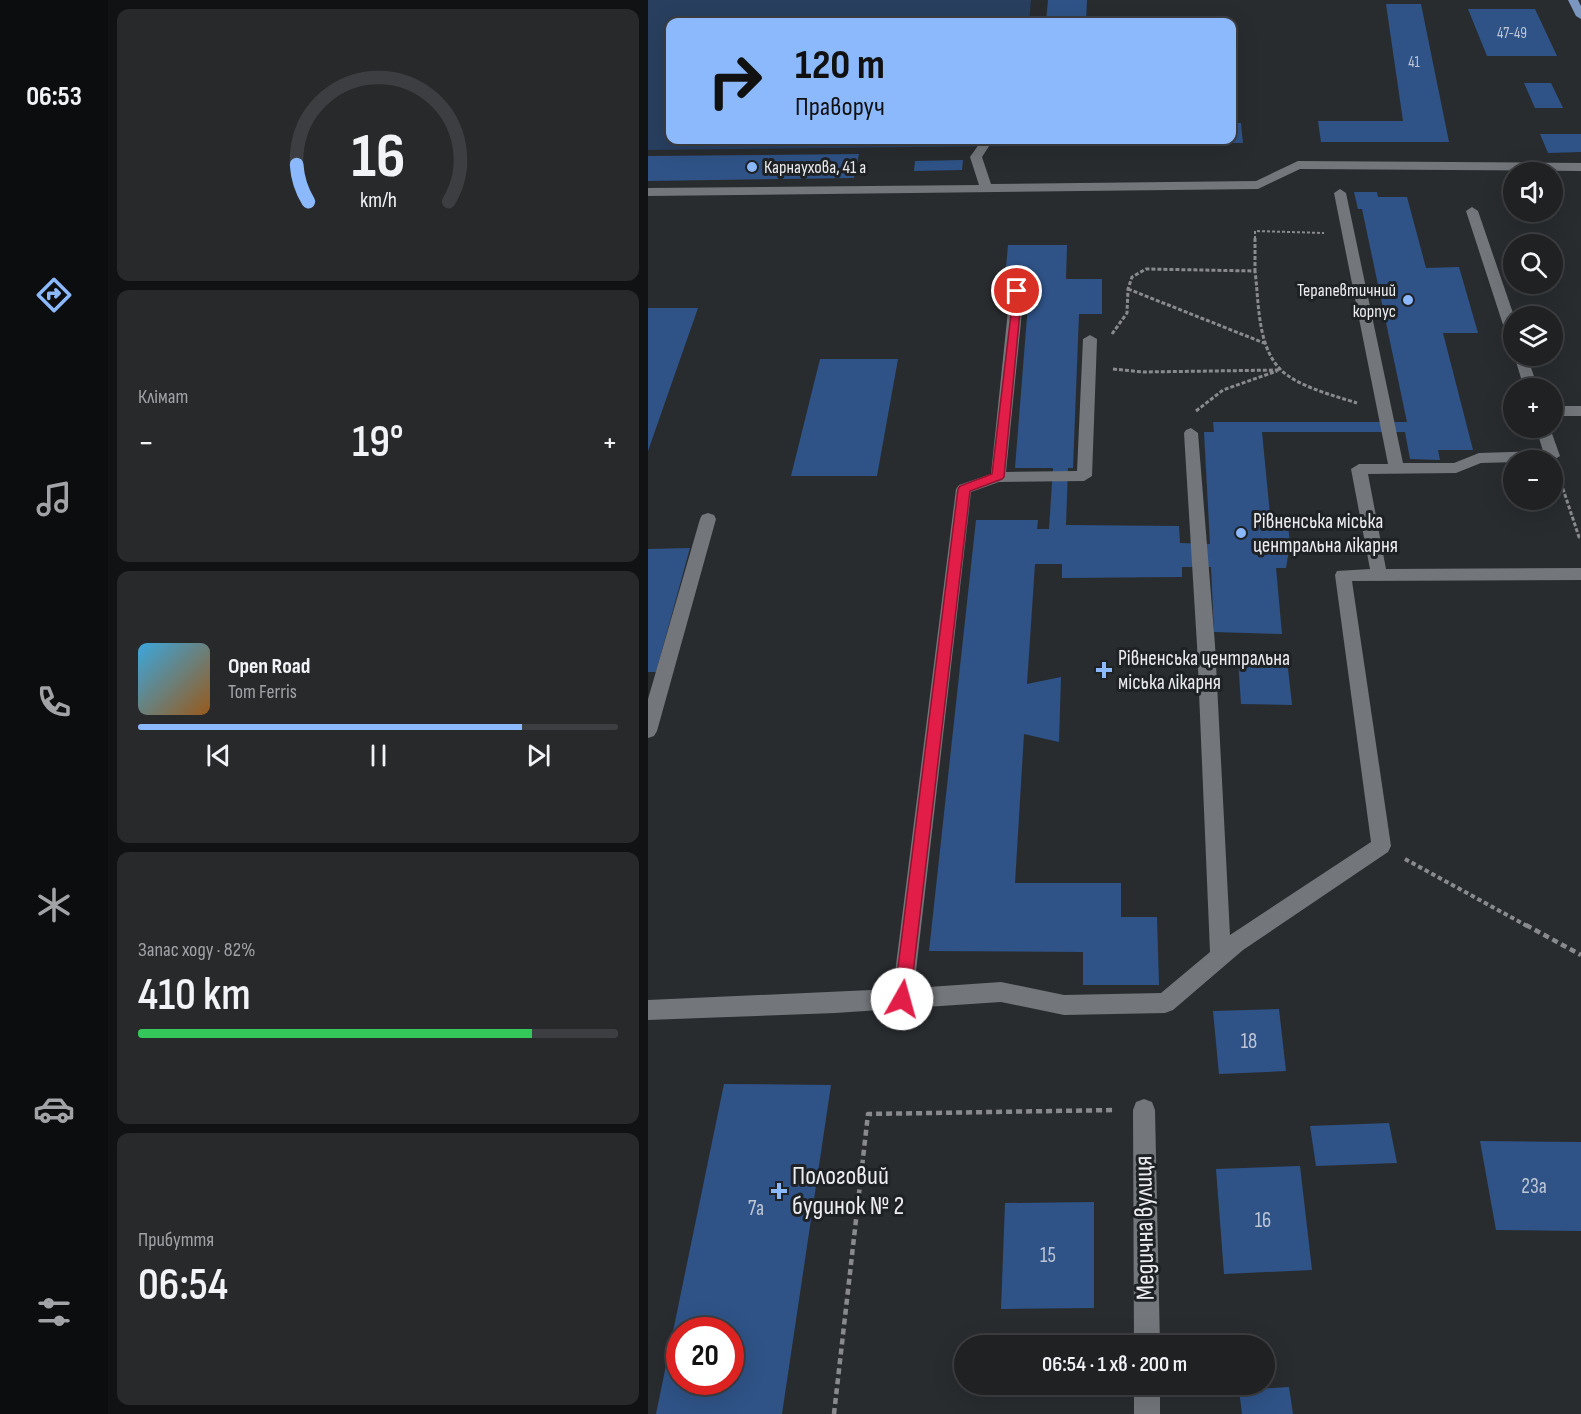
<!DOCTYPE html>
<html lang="uk">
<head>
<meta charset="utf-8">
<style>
  :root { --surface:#1f2123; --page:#27292b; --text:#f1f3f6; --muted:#a1a3a6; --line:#3c3e41; --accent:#8bb9fc }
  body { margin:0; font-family:"Sofia Sans Condensed",sans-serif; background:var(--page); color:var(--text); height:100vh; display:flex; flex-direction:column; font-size:22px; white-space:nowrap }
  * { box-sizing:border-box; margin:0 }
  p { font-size:20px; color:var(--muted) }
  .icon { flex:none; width:33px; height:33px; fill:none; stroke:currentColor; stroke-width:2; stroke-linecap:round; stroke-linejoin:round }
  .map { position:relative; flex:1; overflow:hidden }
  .panel { display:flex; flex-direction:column; gap:9px; padding:9px; background:#111213; width:540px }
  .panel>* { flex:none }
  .banner { position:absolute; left:18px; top:18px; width:570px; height:126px; border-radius:12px; box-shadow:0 6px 24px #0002,0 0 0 2px var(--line); background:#8bb9fc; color:#111; overflow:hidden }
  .controls { position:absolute; left:855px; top:162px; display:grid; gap:12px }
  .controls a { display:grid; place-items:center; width:60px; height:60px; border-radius:50%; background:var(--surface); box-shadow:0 6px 24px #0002,0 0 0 2px var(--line); font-size:30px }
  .speed { position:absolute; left:18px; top:1317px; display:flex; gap:12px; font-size:30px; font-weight:700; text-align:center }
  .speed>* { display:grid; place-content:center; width:78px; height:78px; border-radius:50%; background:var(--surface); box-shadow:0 6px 24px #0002,0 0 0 2px var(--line); line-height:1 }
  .speed .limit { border:9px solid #d22; background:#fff; color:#111 }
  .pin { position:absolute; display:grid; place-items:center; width:51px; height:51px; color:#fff; margin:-26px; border:3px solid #fff; border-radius:50%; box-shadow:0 2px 6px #0007 }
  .me { position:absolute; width:66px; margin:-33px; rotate:7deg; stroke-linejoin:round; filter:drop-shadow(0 0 4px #0008) }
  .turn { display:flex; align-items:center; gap:21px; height:126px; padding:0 30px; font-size:27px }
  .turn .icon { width:78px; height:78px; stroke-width:2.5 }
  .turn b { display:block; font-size:42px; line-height:51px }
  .big { font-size:45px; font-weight:600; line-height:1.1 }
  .panel .widget { flex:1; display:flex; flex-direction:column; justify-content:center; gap:9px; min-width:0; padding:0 21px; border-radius:12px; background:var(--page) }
  .panel .dial { align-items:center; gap:0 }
  .dial svg { height:156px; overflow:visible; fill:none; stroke:var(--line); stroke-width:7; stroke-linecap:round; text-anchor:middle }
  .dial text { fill:var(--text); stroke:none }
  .song { display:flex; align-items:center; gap:18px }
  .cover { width:72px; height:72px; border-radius:9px; background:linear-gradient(135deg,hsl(200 70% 55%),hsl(30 70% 35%)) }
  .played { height:6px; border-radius:3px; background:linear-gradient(90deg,var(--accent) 80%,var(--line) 80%) }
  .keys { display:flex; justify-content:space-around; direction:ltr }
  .heat { display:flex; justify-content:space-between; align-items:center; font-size:33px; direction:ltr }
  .charge { height:9px; border-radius:4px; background:linear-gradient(90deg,#34c759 82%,var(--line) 0) }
  .trip { position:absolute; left:306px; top:1335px; width:321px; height:60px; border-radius:30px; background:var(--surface); box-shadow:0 6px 24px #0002,0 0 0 2px var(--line); font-weight:600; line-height:60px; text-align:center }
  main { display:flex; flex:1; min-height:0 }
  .menu { display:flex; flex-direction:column; width:108px; justify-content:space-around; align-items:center; background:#0c0d0e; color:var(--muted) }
  .menu .icon { width:42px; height:42px }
  .menu .active { color:var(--accent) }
  .menu b { font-size:27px; color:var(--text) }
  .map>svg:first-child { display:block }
  .green { fill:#283f5f }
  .building { fill:#2f5387; fill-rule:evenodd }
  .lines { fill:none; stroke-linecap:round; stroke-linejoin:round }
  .path-far3 { stroke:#888a8d; stroke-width:2; stroke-dasharray:3 2; stroke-linecap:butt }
  .path-far2 { stroke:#888a8d; stroke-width:3; stroke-dasharray:4 2; stroke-linecap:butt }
  .path-far1 { stroke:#888a8d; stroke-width:4; stroke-dasharray:4.5 3; stroke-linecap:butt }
  .path { stroke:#888a8d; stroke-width:4.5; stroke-dasharray:6 4; stroke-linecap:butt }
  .minor { fill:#73767a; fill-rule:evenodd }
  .major { fill:#7b97c0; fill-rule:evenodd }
  .route { fill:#e11d48; stroke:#92132f; stroke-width:1.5 }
  .poi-dot { fill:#8bb9fc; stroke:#1f2225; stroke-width:2 }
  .labels { text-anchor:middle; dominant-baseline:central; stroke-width:6; stroke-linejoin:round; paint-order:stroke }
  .far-number-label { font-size:15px; fill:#bdc6d6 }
  .far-poi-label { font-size:18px; fill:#ecedf0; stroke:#1f2225; text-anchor:start }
  .poi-label { font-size:21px; fill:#ecedf0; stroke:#1f2225; text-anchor:start }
  .near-number-label { font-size:21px; fill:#bdc6d6 }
  .near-poi-label { font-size:26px; fill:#ecedf0; stroke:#1f2225; text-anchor:start }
  .near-street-label { font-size:26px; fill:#ecedf0; stroke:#1f2225 }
</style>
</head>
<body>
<main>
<nav class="menu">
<b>06:53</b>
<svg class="icon active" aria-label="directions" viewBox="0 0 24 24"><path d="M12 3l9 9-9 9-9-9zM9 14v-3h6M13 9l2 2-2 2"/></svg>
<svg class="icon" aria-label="music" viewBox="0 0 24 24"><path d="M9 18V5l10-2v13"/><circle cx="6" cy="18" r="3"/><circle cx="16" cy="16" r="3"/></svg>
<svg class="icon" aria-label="phone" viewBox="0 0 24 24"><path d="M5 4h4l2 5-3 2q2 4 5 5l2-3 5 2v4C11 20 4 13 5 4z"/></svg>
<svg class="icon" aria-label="climate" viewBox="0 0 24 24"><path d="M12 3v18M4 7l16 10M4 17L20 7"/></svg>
<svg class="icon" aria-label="car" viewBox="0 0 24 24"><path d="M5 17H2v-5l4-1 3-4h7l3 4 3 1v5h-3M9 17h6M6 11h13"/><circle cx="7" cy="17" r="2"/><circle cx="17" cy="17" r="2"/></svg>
<svg class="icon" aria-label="filters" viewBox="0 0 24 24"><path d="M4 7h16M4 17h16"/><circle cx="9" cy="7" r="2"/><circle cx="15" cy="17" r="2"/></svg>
</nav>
<section class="panel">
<div class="widget dial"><svg viewBox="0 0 100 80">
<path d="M14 69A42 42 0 1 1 86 69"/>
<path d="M14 69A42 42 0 0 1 8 50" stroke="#8bb9fc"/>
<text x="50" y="56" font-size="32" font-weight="700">16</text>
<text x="50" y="72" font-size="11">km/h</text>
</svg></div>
<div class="widget"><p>Клімат</p>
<div class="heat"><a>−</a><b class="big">19°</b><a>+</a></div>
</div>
<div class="widget">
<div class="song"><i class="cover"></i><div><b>Open Road</b><p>Tom Ferris</p></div></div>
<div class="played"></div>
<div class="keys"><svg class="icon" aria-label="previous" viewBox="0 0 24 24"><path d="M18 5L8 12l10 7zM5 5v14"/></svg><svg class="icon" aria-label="pause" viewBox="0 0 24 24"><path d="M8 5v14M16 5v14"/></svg><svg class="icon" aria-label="next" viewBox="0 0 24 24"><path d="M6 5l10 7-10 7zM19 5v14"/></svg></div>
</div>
<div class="widget"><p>Запас ходу · 82%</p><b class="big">410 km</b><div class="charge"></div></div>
<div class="widget"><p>Прибуття</p><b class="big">06:54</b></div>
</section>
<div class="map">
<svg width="933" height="1414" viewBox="0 0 933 1414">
  <rect width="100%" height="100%" fill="#292c2f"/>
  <path class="green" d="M 0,0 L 383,0 L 381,22 L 22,22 L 22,140 L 371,140 L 370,146 L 0,150 Z"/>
  <path class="building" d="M 400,0 L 439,0 L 438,22 L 398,22 Z
    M 738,4 L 773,4 L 801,142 L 673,142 L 670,121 L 755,121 Z
    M 820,9 L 887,9 L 909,56 L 839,56 Z
    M 876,83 L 903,83 L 915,108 L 887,108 Z
    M 584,123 L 593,123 L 595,143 L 424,142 L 424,140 L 584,140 Z
    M 892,134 L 933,134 L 933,152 L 900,153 Z
    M 260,140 L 303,140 L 303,142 L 260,143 Z
    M 211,154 L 206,178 L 0,181 L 0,156 Z
    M 315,160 L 314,170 L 266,171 L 267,161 Z
    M 706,192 L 729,192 L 730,197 L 759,197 L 778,268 L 811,267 L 830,333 L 795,333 L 825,450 L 790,450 L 792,460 L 762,459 L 757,432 L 614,432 L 623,525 L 640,525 L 642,544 L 638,568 L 628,568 L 634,634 L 566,632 L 563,567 L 534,567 L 534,577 L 414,578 L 414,564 L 387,564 L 379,684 L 413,677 L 411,742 L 376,734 L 367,883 L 473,883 L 473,917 L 509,917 L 511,985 L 435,985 L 435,952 L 281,951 L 328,520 L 390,520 L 389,529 L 401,529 L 405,468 L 367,468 L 382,279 L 357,279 L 360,245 L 419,245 L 418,279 L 454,279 L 454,314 L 431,314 L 425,468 L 420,468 L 418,525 L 531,526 L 532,543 L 562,544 L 556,432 L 566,432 L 565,422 L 759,422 L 714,209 L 710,209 Z
    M 0,308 L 50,308 L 0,451 Z
    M 172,359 L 250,359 L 229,476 L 143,476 Z
    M 42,548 L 8,672 L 0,672 L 0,549 Z
    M 590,659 L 639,659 L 644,705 L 593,704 Z
    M 631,1009 L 638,1071 L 571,1074 L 565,1011 Z
    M 76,1084 L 183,1085 L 134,1414 L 8,1414 ZM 32,1330 L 82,1330 L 82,1382 L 32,1382 Z
    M 741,1123 L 749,1163 L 668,1166 L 662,1126 Z
    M 832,1141 L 933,1142 L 933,1231 L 848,1230 Z
    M 652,1166 L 664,1270 L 576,1274 L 568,1169 Z
    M 446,1202 L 446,1308 L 353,1309 L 357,1203 Z
    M 641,1387 L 645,1414 L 594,1414 L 591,1390 Z"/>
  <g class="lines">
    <path class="path-far3" d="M 607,239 L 607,231 L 676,233"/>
    <path class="path-far2" d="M 607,238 L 607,271
      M 480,289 L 616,343
      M 464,334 L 479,313 L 480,289 L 484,277 L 498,269 L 607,271 C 611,302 609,345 632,369 C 648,386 687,396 709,403
      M 465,369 L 495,372 L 632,370
      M 548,411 L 575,390 L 629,371
      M 911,477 L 931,537 L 933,537"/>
    <path class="path-far1" d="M 757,859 L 881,927"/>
    <path class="path" d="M 878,925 L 933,955
      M 186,1414 L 220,1114 L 468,1110"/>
    <path class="minor" d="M 334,140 L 345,140 L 334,157 L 343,184 L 608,181 L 650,161 L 933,163 L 933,171 L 652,169 L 610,189 L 0,196 L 0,188 L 331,185 L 322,157 Z
      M 692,189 L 698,193 L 755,463 L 806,463 L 831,453 L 895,451 L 888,428 L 902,428 L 912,456 L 904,461 L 833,463 L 808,473 L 720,474 L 738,569 L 933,568 L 933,580 L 704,581 L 743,846 L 740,852 L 595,950 L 525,1010 L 517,1013 L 416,1015 L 353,1002 L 187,1013 L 0,1020 L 0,1000 L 245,989 L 308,489 L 311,485 L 343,474 L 362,291 L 369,287 L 376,291 L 358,472 L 429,471 L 435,339 L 442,335 L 449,339 L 444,476 L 436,481 L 351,482 L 323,492 L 266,988 L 353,982 L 416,995 L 513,993 L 562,952 L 549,645 L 536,433 L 538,430 L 543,428 L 550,433 L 567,645 L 582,935 L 723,842 L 687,575 L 689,571 L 722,569 L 703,469 L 711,464 L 740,464 L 686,193 Z
      M 824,207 L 830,211 L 866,316 L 866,341 L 859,337 L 818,211 Z
      M 866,355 L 879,356 L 890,388 L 876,388 Z
      M 904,406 L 933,406 L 933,416 L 904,416 Z
      M 60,513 L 66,515 L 68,519 L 9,731 L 6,736 L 0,738 L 0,699 L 52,519 L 54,515 Z
      M 496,1099 L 504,1102 L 507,1110 L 512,1346 L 486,1346 L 485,1110 L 488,1102 Z
      M 486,1384 L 512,1384 L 512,1414 L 486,1414 Z"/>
    <path class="major" d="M 920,0 L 930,0 L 933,6 L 933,19 L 928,16 Z"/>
  </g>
  <path class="route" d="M 366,289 L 374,291 L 356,477 L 354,479 L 322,491 L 262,999 L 260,1004 L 254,1006 L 249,1004 L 246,999 L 310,489 L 312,486 L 344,474 Z"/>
  <g class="poi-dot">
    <circle cx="104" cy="167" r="6"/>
    <circle cx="760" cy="300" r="6"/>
    <circle cx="593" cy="533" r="6"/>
    <path d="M453 661h6v6h6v6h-6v6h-6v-6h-6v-6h6z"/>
    <path d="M128 1182h6v6h6v6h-6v6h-6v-6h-6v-6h6z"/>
  </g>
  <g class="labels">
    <g class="far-number-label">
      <text x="864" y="33">47-49</text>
      <text x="766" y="62">41</text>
    </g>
    <g class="far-poi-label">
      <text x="116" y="167">Карнаухова, 41 а</text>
      <text x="748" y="290" text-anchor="end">Терапевтичний<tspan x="748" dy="21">корпус</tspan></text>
    </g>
    <g class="poi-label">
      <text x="605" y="521">Рівненська міська<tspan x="605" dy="24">центральна лікарня</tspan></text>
      <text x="470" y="658">Рівненська центральна<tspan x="470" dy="24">міська лікарня</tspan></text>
    </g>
    <g class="near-number-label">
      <text x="601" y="1041">18</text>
      <text x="886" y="1186">23а</text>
      <text x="108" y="1208">7а</text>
      <text x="615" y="1220">16</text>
      <text x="400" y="1255">15</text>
    </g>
    <g class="near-poi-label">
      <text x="144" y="1176">Пологовий<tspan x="144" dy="30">будинок № 2</tspan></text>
    </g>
    <g class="near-street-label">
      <text transform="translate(497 1228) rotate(-91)">Медична вулиця</text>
    </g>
  </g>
</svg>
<div class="controls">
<a><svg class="icon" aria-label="sound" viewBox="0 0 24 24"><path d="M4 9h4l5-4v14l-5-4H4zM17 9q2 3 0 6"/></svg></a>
<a><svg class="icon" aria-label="search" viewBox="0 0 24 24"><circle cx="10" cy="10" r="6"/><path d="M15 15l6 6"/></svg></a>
<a><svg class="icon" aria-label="layers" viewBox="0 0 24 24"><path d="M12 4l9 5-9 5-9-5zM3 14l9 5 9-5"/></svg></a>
<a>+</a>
<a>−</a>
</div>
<div class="speed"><div class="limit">20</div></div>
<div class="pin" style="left:369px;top:291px;background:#d93025"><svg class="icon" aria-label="arrive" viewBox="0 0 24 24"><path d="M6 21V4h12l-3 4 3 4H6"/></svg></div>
<svg class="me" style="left:254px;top:999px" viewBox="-20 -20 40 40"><circle r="19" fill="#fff"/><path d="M0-13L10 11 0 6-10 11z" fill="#e11d48"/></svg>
<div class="trip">06:54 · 1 хв · 200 m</div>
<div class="banner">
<div class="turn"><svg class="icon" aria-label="right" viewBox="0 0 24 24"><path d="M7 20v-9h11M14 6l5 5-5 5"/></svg><div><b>120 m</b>Праворуч</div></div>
</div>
</div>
</main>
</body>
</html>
